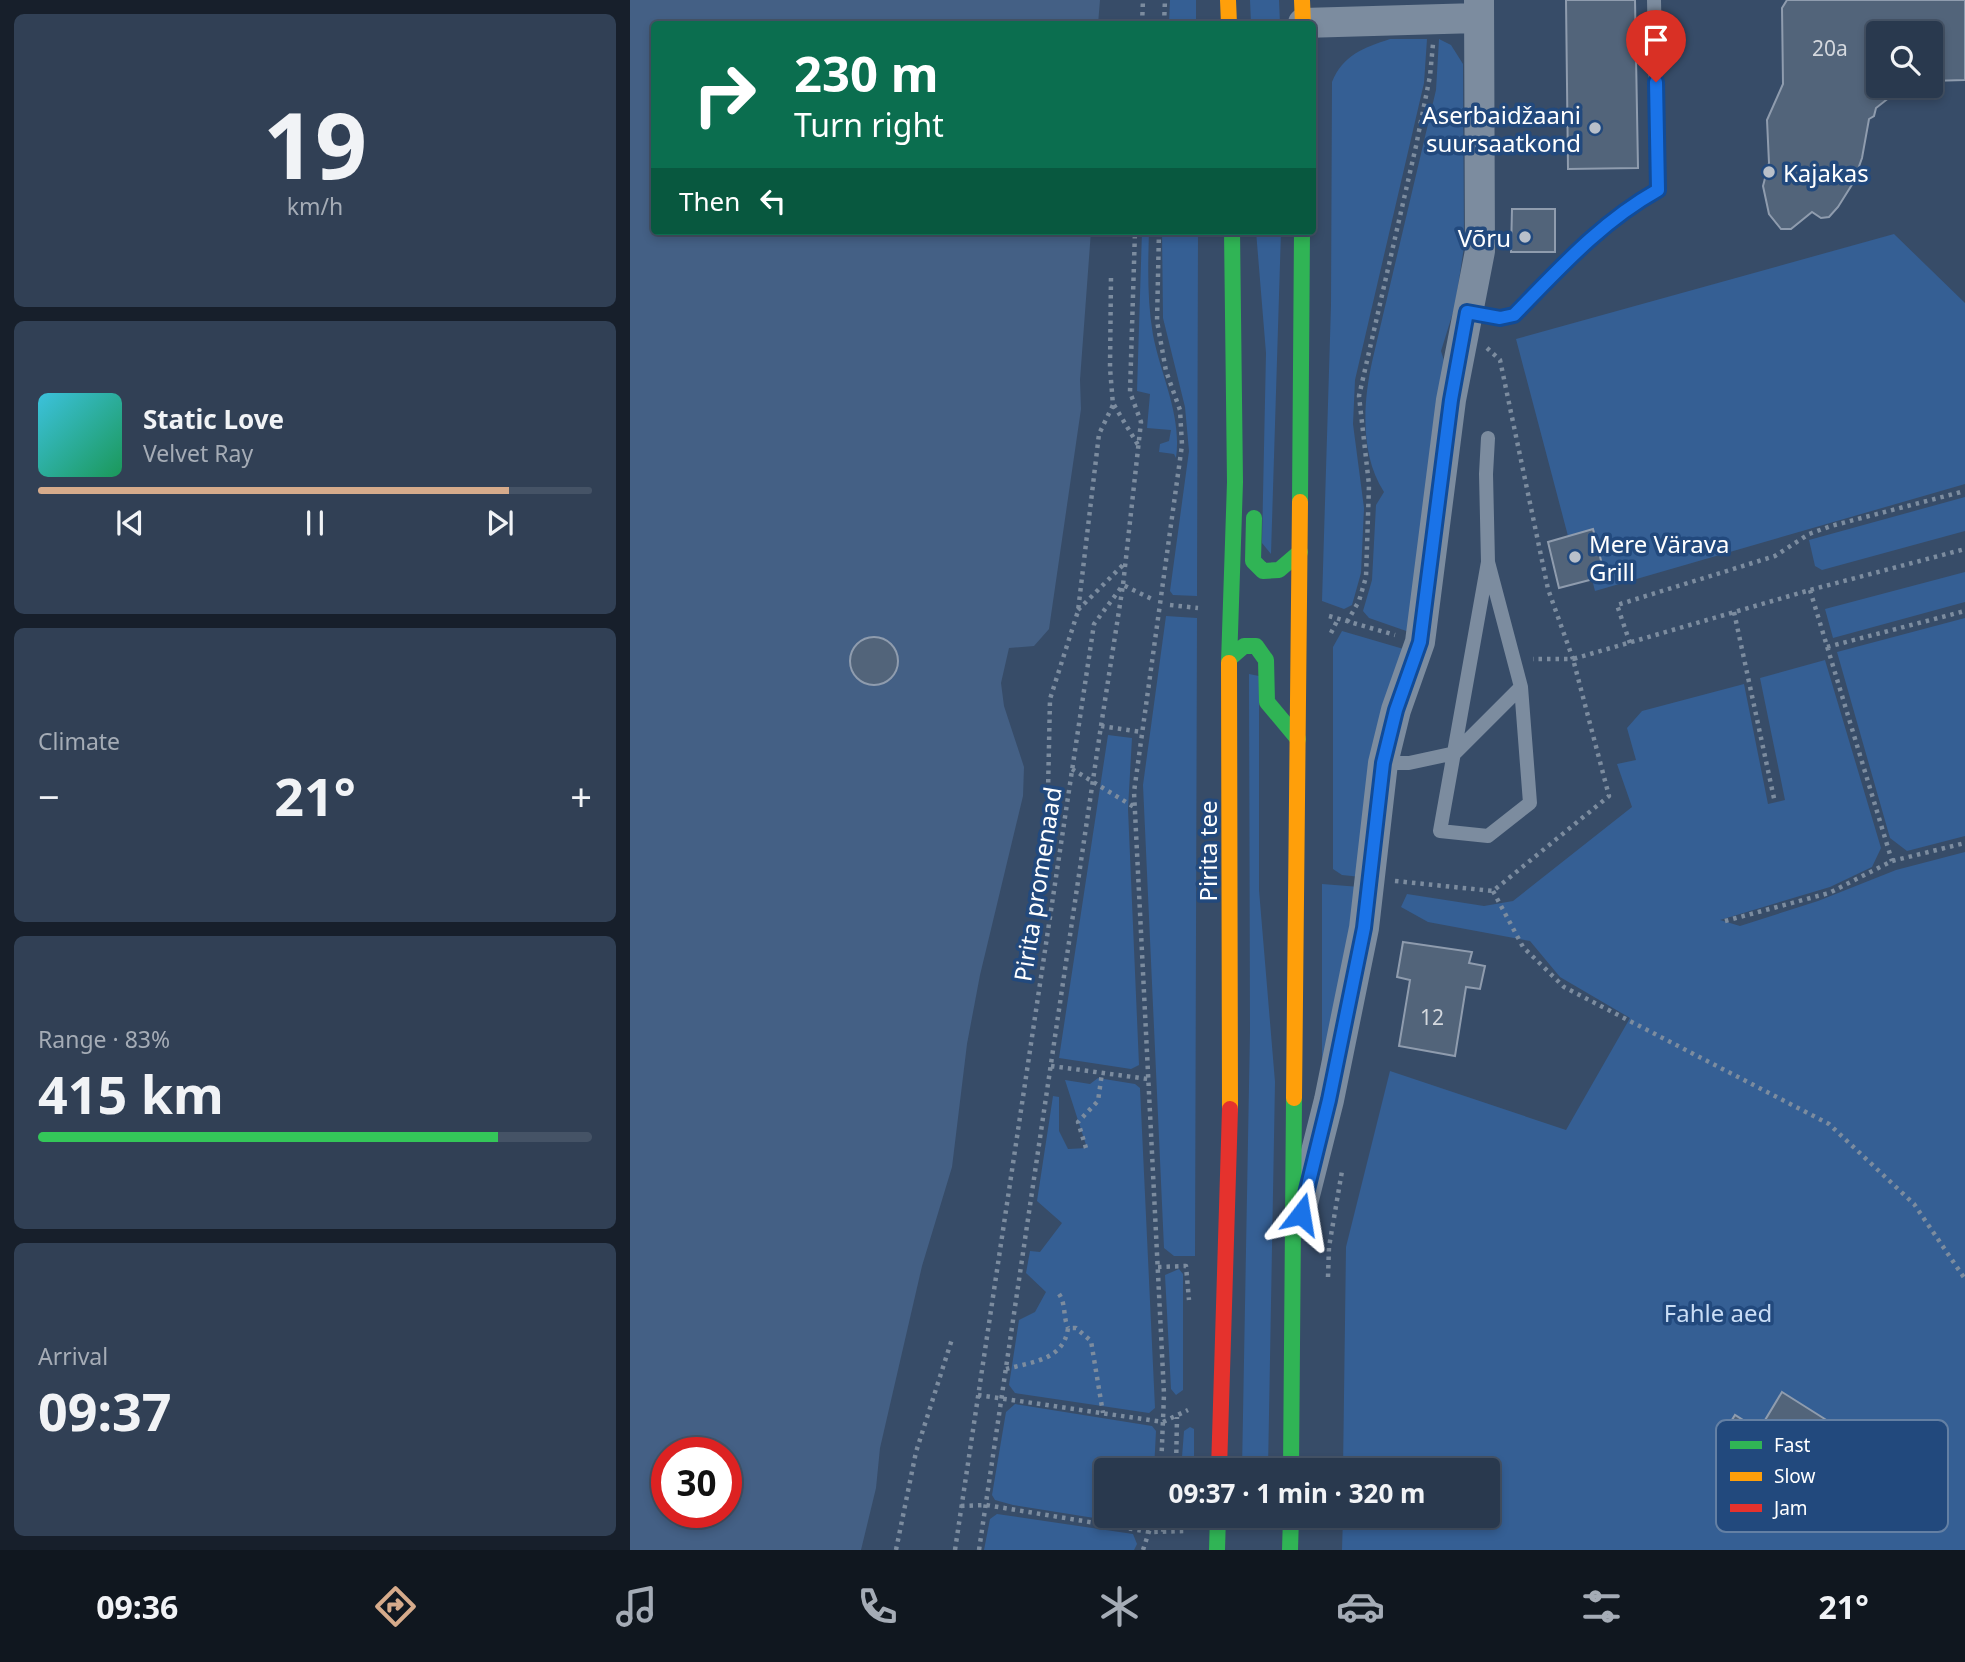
<!DOCTYPE html>
<html lang="en">
<head>
<meta charset="utf-8">
<style>
  :root { --surface:#29394e; --page:#314055; --text:#f1f3f6; --muted:#a5acb6; --line:#455366; --accent:#d6ab8b }
  body { margin:0; font-family:"Noto Sans",sans-serif; background:var(--page); color:var(--text); height:100vh; display:flex; flex-direction:column; font-size:26px; white-space:nowrap }
  * { box-sizing:border-box; margin:0 }
  p { font-size:23px; color:var(--muted) }
  .icon { flex:none; width:38px; height:38px; fill:none; stroke:currentColor; stroke-width:2; stroke-linecap:round; stroke-linejoin:round }
  .map { position:relative; flex:1; overflow:hidden }
  .drawer { display:flex; flex-direction:column; gap:14px; padding:14px; background:#171f2b; width:630px }
  .drawer>* { flex:none }
  .hud { position:absolute; left:21px; top:21px; width:665px; height:214px; border-radius:7px; box-shadow:0 4px 10px #0003,0 0 0 2px var(--line); background:#0b6e4f; color:#fff; overflow:hidden }
  .buttons { position:absolute; left:1236px; top:21px; display:grid; gap:14px }
  .buttons a { display:grid; place-items:center; width:77px; height:77px; border-radius:7px; background:var(--surface); box-shadow:0 4px 10px #0003,0 0 0 2px var(--line); font-size:35px }
  .speed { position:absolute; left:21px; top:1437px; display:flex; gap:14px; font-size:35px; font-weight:700; text-align:center }
  .speed>* { display:grid; place-content:center; width:91px; height:91px; border-radius:50%; background:var(--surface); box-shadow:0 4px 10px #0003,0 0 0 2px var(--line); line-height:1 }
  .speed .limit { border:10px solid #d22; background:#fff; color:#111 }
  .pin { position:absolute; display:grid; place-items:center; width:60px; height:60px; color:#fff; margin:-72px -30px; border-radius:50% 50% 50% 0; rotate:-45deg; box-shadow:0 0 7px #0007 }
  .pin .icon { rotate:45deg }
  .me { position:absolute; width:77px; margin:-38px; rotate:14deg; stroke-linejoin:round; filter:drop-shadow(0 0 5px #0008) }
  .turn { display:flex; align-items:center; gap:24px; height:147px; padding:0 28px; font-size:32px }
  .turn .icon { width:91px; height:91px; stroke-width:2.5 }
  .turn b { display:block; font-size:49px; line-height:60px }
  .then { display:flex; align-items:center; height:66px; padding:0 28px; background:#0003; gap:14px; font-size:26px }
  .big { font-size:52px; font-weight:700; line-height:1.1 }
  .drawer .widget { flex:1; display:flex; flex-direction:column; justify-content:center; gap:10px; min-width:0; padding:0 24px; border-radius:10px; background:var(--page) }
  .drawer .dial { align-items:center; gap:0 }
  .dial b { font-size:91px; line-height:1 }
  .song { display:flex; align-items:center; gap:21px }
  .cover { width:84px; height:84px; border-radius:10px; background:linear-gradient(135deg,hsl(190 70% 55%),hsl(150 70% 35%)) }
  .played { height:7px; border-radius:4px; background:linear-gradient(90deg,var(--accent) 85%,var(--line) 85%) }
  .keys { display:flex; justify-content:space-around; direction:ltr }
  .heat { display:flex; justify-content:space-between; align-items:center; font-size:38px; direction:ltr }
  .charge { height:10px; border-radius:5px; background:linear-gradient(90deg,#34c759 83%,var(--line) 0) }
  .trip { position:absolute; left:464px; top:1458px; width:406px; height:70px; border-radius:7px; background:var(--surface); box-shadow:0 4px 10px #0003,0 0 0 2px var(--line); font-weight:700; line-height:70px; text-align:center }
  .tab-bar { display:flex; height:112px; justify-content:space-around; align-items:center; background:#10171f; color:var(--muted) }
  .tab-bar .icon { width:49px; height:49px }
  .tab-bar .on { color:var(--accent) }
  .tab-bar b { font-size:32px; color:var(--text) }
  main { display:flex; flex:1; min-height:0 }
  .map>svg:first-child { display:block }
  .green { fill:#355f94 }
  .water { fill:#446085; fill-rule:evenodd }
  .building { fill:#52647a; stroke:#8f9cae; stroke-width:2 }
  .lines { fill:none; stroke-linecap:round; stroke-linejoin:round }
  .path { stroke:#7c8c9f; stroke-width:4.5; stroke-dasharray:3.5 5; stroke-linecap:butt }
  .lane { stroke:#7c8c9f; stroke-width:14 }
  .street { stroke:#7c8c9f; stroke-width:30 }
  .fast { stroke:#30b455; stroke-width:16 }
  .slow { stroke:#ff9f0a; stroke-width:16 }
  .jam { stroke:#e5322d; stroke-width:16 }
  .route-casing { stroke:#114b97; stroke-width:18 }
  .route { stroke:#1a73e8; stroke-width:12 }
  .poi-dot { fill:#b9c0ca; stroke:#22497d; stroke-width:2.5 }
  .labels { text-anchor:middle; dominant-baseline:central; stroke-width:7; stroke-linejoin:round; paint-order:stroke }
  .number-label { font-size:21px; fill:#d4d8de }
  .poi-label { font-size:24px; fill:#fff; stroke:#22497d; text-anchor:end }
  .street-label { font-size:24px; fill:#fff; stroke:#22497d }
  .park-label { font-size:24px; fill:#c9ddf5; stroke:#22497d }
  .key { fill:#22497d; stroke:#6480a4; stroke-width:2 }
  .key-label { font-size:19px; fill:#fff }
</style>
</head>
<body>
<main>
<section class="drawer">
<div class="widget dial"><b>19</b><p>km/h</p></div>
<div class="widget">
<div class="song"><i class="cover"></i><div><b>Static Love</b><p>Velvet Ray</p></div></div>
<div class="played"></div>
<div class="keys"><svg class="icon" aria-label="previous" viewBox="0 0 24 24"><path d="M18 5L8 12l10 7zM5 5v14"/></svg><svg class="icon" aria-label="pause" viewBox="0 0 24 24"><path d="M8 5v14M16 5v14"/></svg><svg class="icon" aria-label="next" viewBox="0 0 24 24"><path d="M6 5l10 7-10 7zM19 5v14"/></svg></div>
</div>
<div class="widget"><p>Climate</p>
<div class="heat"><a>−</a><b class="big">21°</b><a>+</a></div>
</div>
<div class="widget"><p>Range · 83%</p><b class="big">415 km</b><div class="charge"></div></div>
<div class="widget"><p>Arrival</p><b class="big">09:37</b></div>
</section>
<div class="map">
<svg width="1335" height="1550" viewBox="0 0 1335 1550">
  <rect width="100%" height="100%" fill="#374c68"/>
  <path class="green" d="M 540,0 L 566,0 L 566,24 L 539,24 Z
    M 620,0 L 649,0 L 650,24 L 621,24 Z
    M 760,39 L 797,39 L 794,83 L 725,380 L 723,424 L 734,508 L 731,573 L 722,605 L 714,609 L 692,601 L 701,305 L 702,82 C 713,55 733,48 760,39 Z
    M 809,39 L 821,45 L 833,64 L 834,247 L 825,306 L 811,351 L 815,364 L 782,633 L 739,618 L 733,611 L 742,580 L 746,505 L 754,492 C 730,455 733,403 742,362 L 806,90 Z
    M 512,231 L 519,231 C 518,266 517,300 523,335 C 531,376 552,416 546,458 L 544,454 L 529,452 L 530,444 L 539,441 L 541,430 L 517,428 L 520,394 L 507,391 Z
    M 532,231 L 568,231 L 567,596 L 543,595 L 540,591 L 559,451 L 555,407 L 533,318 Z
    M 626,231 L 651,231 L 641,554 L 632,543 L 636,353 Z
    M 1264,234 L 1335,303 L 1335,484 L 965,591 L 962,579 L 975,576 L 963,529 L 938,536 L 886,339 Z
    M 1335,497 L 1335,531 L 1192,570 L 1185,566 L 1179,540 Z
    M 1335,572 L 1335,602 L 1203,638 L 1195,609 Z
    M 536,616 L 567,618 L 565,1256 L 544,1256 L 534,1248 L 513,785 Z
    M 1335,618 L 1335,836 L 1277,851 L 1260,838 L 1207,652 Z
    M 712,631 L 777,650 L 731,877 L 712,875 L 703,869 L 703,647 Z
    M 1195,660 L 1251,848 L 1242,867 L 1200,887 L 1090,920 L 1110,926 L 1188,901 L 1266,870 L 1335,852 L 1335,1550 L 712,1550 L 713,1516 L 858,1516 L 858,1470 L 713,1470 L 716,1247 L 760,1071 L 936,1130 L 1000,1018 L 930,977 L 900,941 L 798,922 L 771,907 L 777,894 L 854,906 L 883,901 L 1002,807 L 987,764 L 1006,760 L 997,728 L 1012,711 L 1114,684 L 1138,804 L 1155,800 L 1130,678 Z
    M 619,674 L 629,676 L 629,890 L 645,1082 L 638,1470 L 612,1470 L 620,1031 Z
    M 478,735 L 502,738 L 498,809 L 509,1065 L 501,1069 L 429,1058 Z
    M 692,884 L 730,887 L 692,1074 Z
    M 468,1078 L 505,1084 L 510,1088 L 525,1408 L 519,1413 L 385,1393 L 379,1385 L 389,1320 L 405,1312 L 416,1292 L 396,1273 L 400,1251 L 410,1252 L 432,1223 L 407,1201 L 423,1096 L 429,1097 L 429,1131 L 438,1149 L 457,1148 L 435,1080 L 460,1084 Z
    M 549,1269 L 553,1274 L 553,1390 L 546,1395 L 541,1389 L 535,1275 Z
    M 385,1404 L 522,1426 L 526,1431 L 524,1470 L 476,1470 L 476,1516 L 515,1516 L 508,1525 L 383,1505 L 365,1500 L 362,1495 L 376,1412 Z
    M 560,1427 L 564,1429 L 564,1470 L 551,1470 L 554,1431 Z
    M 367,1514 L 503,1534 L 507,1544 L 504,1550 L 354,1550 L 360,1519 Z"/>
  <path class="water" d="M 0,0 L 470,0 L 468,24 L 24,24 L 24,231 L 461,231 L 450,380 L 451,409 L 419,629 L 404,646 L 379,648 L 371,683 L 374,706 L 394,767 L 393,796 L 350,975 L 337,1044 L 322,1167 L 292,1266 L 250,1448 L 246,1488 L 231,1550 L 0,1550 ZM 37,1452 L 96,1452 L 96,1512 L 37,1512 Z"/>
  <path class="building" d="M 936,0 L 1005,0 L 1008,168 L 938,169 Z
    M 1157,0 L 1335,0 L 1335,80 L 1300,81 L 1300,33 L 1248,33 L 1248,86 L 1274,86 L 1246,108 L 1244,116 L 1239,119 L 1232,158 L 1223,183 L 1208,207 L 1199,217 L 1191,218 L 1182,212 L 1161,229 L 1151,229 L 1139,214 L 1133,186 L 1139,163 L 1137,120 L 1153,84 L 1152,8 Z
    M 882,209 L 925,209 L 925,252 L 881,252 Z
    M 963,529 L 975,576 L 929,588 L 918,542 Z
    M220 661a24 24 0 1 1 48 0a24 24 0 1 1-48 0Z
    M 773,942 L 842,952 L 839,963 L 855,966 L 850,989 L 836,987 L 825,1056 L 769,1046 L 780,980 L 767,977 Z
    M 1152,1392 L 1198,1421 L 1143,1513 L 1090,1479 L 1100,1464 L 1095,1461 L 1103,1449 L 1089,1441 L 1105,1415 L 1129,1430 Z"/>
  <g class="lines">
    <path class="path" d="M 512,24 L 513,0
      M 534,24 L 535,0
      M 529,231 L 527,321 L 536,371 L 550,410 L 552,445 L 504,792 L 534,1394 L 531,1470
      M 857,348 L 870,360 L 918,589 L 943,659 L 903,659
      M 484,405 L 508,445
      M 1180,590 L 1262,861
      M 540,605 L 568,608
      M 448,610 L 496,562
      M 1104,612 L 1145,803
      M 699,616 L 765,635
      M 717,622 L 729,601 L 736,577 L 739,485 L 729,396 L 786,146 L 800,76 L 803,44
      M 701,633 L 708,619
      M 1000,643 L 987,605 L 1145,556 L 1179,534 L 1201,526 L 1335,491
      M 1197,647 L 1335,611
      M 471,726 L 493,585 L 524,600
      M 442,769 L 504,807
      M 418,791 L 420,699 L 448,611 L 469,434 L 483,405 L 480,368 L 481,276
      M 765,881 L 863,891 L 979,796 L 943,659 L 1180,590 L 1335,549
      M 863,891 L 893,947 L 934,987 L 1199,1124 L 1284,1204 L 1335,1279
      M 1095,921 L 1199,893 L 1262,861 L 1335,843
      M 421,1066 L 518,1079
      M 456,1148 L 448,1122 L 468,1101 L 472,1073
      M 528,1267 L 556,1266 L 559,1300
      M 698,1277 L 699,1247 L 712,1171
      M 429,1294 C 436,1304 433,1317 438,1328
      M 376,1369 C 402,1362 434,1360 438,1328 L 446,1328 L 461,1341 L 473,1413
      M 348,1395 L 533,1422 L 558,1410
      M 546,1470 L 547,1417
      M 331,1506 L 356,1505 L 520,1532 L 557,1531
      M 533,1532 L 536,1516
      M 266,1550 L 286,1452 L 322,1339
      M 325,1550 L 464,624 L 493,585 L 511,422 L 500,392 L 505,231
      M 349,1550 L 471,726 L 512,732
      M 513,1550 L 524,1516"/>
    <path class="lane" d="M 837,312 L 870,318 L 884,315 C 930,267 970,222 1028,190 L 1024,0
      M 858,562 L 856,474 L 858,438
      M 753,763 L 779,763 L 825,753 L 891,687 L 900,803 L 858,836 L 810,831 L 858,562 L 891,687"/>
    <path class="street" d="M 673,23 L 848,18
      M 673,1203 L 699,1100 L 734,928 L 753,763 L 766,710 L 790,642 L 821,400 L 850,251 L 849,0"/>
    <path class="fast" d="M 670,502 L 672,231
      M 624,518 L 623,561 L 633,571 L 649,570 L 670,552
      M 599,659 L 614,646 L 626,646 L 636,660 L 637,702 L 668,739
      M 599,663 L 605,482 L 602,231
      M 661,1470 L 664,1098
      M 587,1550 L 588,1516
      M 660,1550 L 661,1516"/>
    <path class="slow" d="M 598,0 L 599,24
      M 672,0 L 673,24
      M 599,663 L 600,1109
      M 664,1098 L 670,502"/>
    <path class="jam" d="M 589,1470 L 600,1109"/>
  </g>
  <g class="lines">
    <g class="route-casing">
      <path id="route" d="M 671,1214 L 699,1100 L 734,928 L 753,763 L 766,710 L 790,642 L 821,400 L 837,312 L 870,318 L 884,315 C 930,268 971,222 1028,190 L 1026,82"/>
    </g>
    <use href="#route" class="route"/>
  </g>
  <g class="poi-dot">
    <circle cx="965" cy="128" r="7"/>
    <circle cx="1139" cy="172" r="7"/>
    <circle cx="895" cy="237" r="7"/>
    <circle cx="945" cy="557" r="7"/>
  </g>
  <g class="labels">
    <g class="number-label">
      <text x="1200" y="48">20a</text>
      <text x="802" y="1017">12</text>
    </g>
    <g class="poi-label">
      <text x="951" y="114">Aserbaidžaani<tspan x="951" dy="28">suursaatkond</tspan></text>
      <text x="1153" y="172" text-anchor="start">Kajakas</text>
      <text x="881" y="237">Võru</text>
      <text x="959" y="543" text-anchor="start">Mere Värava<tspan x="959" dy="28">Grill</tspan></text>
    </g>
    <g class="street-label">
      <text transform="translate(577 851) rotate(-90)">Pirita tee</text>
      <text transform="translate(407 884) rotate(-81)">Pirita promenaad</text>
    </g>
    <g class="park-label">
      <text x="1088" y="1312">Fahle aed</text>
    </g>
  </g>
  <rect x="1086" y="1420" width="232" height="112" rx="10" class="key"/>
  <rect x="1100" y="1441" width="32" height="8" fill="#30b455"/>
  <rect x="1100" y="1472" width="32" height="9" fill="#ff9f0a"/>
  <rect x="1100" y="1504" width="32" height="8" fill="#e5322d"/>
  <g class="key-label">
    <text x="1144" y="1452">Fast</text>
    <text x="1144" y="1483">Slow</text>
    <text x="1144" y="1515">Jam</text>
  </g>
</svg>
<div class="buttons">
<a><svg class="icon" aria-label="search" viewBox="0 0 24 24"><circle cx="10" cy="10" r="6"/><path d="M15 15l6 6"/></svg></a>
</div>
<div class="speed"><div class="limit">30</div></div>
<div class="pin" style="left:1026px;top:82px;background:#d93025"><svg class="icon" aria-label="arrive" viewBox="0 0 24 24"><path d="M6 21V4h12l-3 4 3 4H6"/></svg></div>
<svg class="me" style="left:671px;top:1214px" viewBox="-20 -20 40 40"><path d="M0-17L14 15 0 8-14 15z" fill="#1a73e8" stroke="#fff" stroke-width="4"/></svg>
<div class="trip">09:37 · 1 min · 320 m</div>
<div class="hud">
<div class="turn"><svg class="icon" aria-label="right" viewBox="0 0 24 24"><path d="M7 20v-9h11M14 6l5 5-5 5"/></svg><div><b>230 m</b>Turn right</div></div>
<div class="then">Then<svg class="icon" aria-label="left" viewBox="0 0 24 24"><path d="M17 20v-9H6M10 6l-5 5 5 5"/></svg></div>
</div>
</div>
</main>
<nav class="tab-bar">
<b>09:36</b>
<svg class="icon on" aria-label="directions" viewBox="0 0 24 24"><path d="M12 3l9 9-9 9-9-9zM9 14v-3h6M13 9l2 2-2 2"/></svg>
<svg class="icon" aria-label="music" viewBox="0 0 24 24"><path d="M9 18V5l10-2v13"/><circle cx="6" cy="18" r="3"/><circle cx="16" cy="16" r="3"/></svg>
<svg class="icon" aria-label="phone" viewBox="0 0 24 24"><path d="M5 4h4l2 5-3 2q2 4 5 5l2-3 5 2v4C11 20 4 13 5 4z"/></svg>
<svg class="icon" aria-label="climate" viewBox="0 0 24 24"><path d="M12 3v18M4 7l16 10M4 17L20 7"/></svg>
<svg class="icon" aria-label="car" viewBox="0 0 24 24"><path d="M5 17H2v-5l4-1 3-4h7l3 4 3 1v5h-3M9 17h6M6 11h13"/><circle cx="7" cy="17" r="2"/><circle cx="17" cy="17" r="2"/></svg>
<svg class="icon" aria-label="filters" viewBox="0 0 24 24"><path d="M4 7h16M4 17h16"/><circle cx="9" cy="7" r="2"/><circle cx="15" cy="17" r="2"/></svg>
<b>21°</b>
</nav>
</body>
</html>
